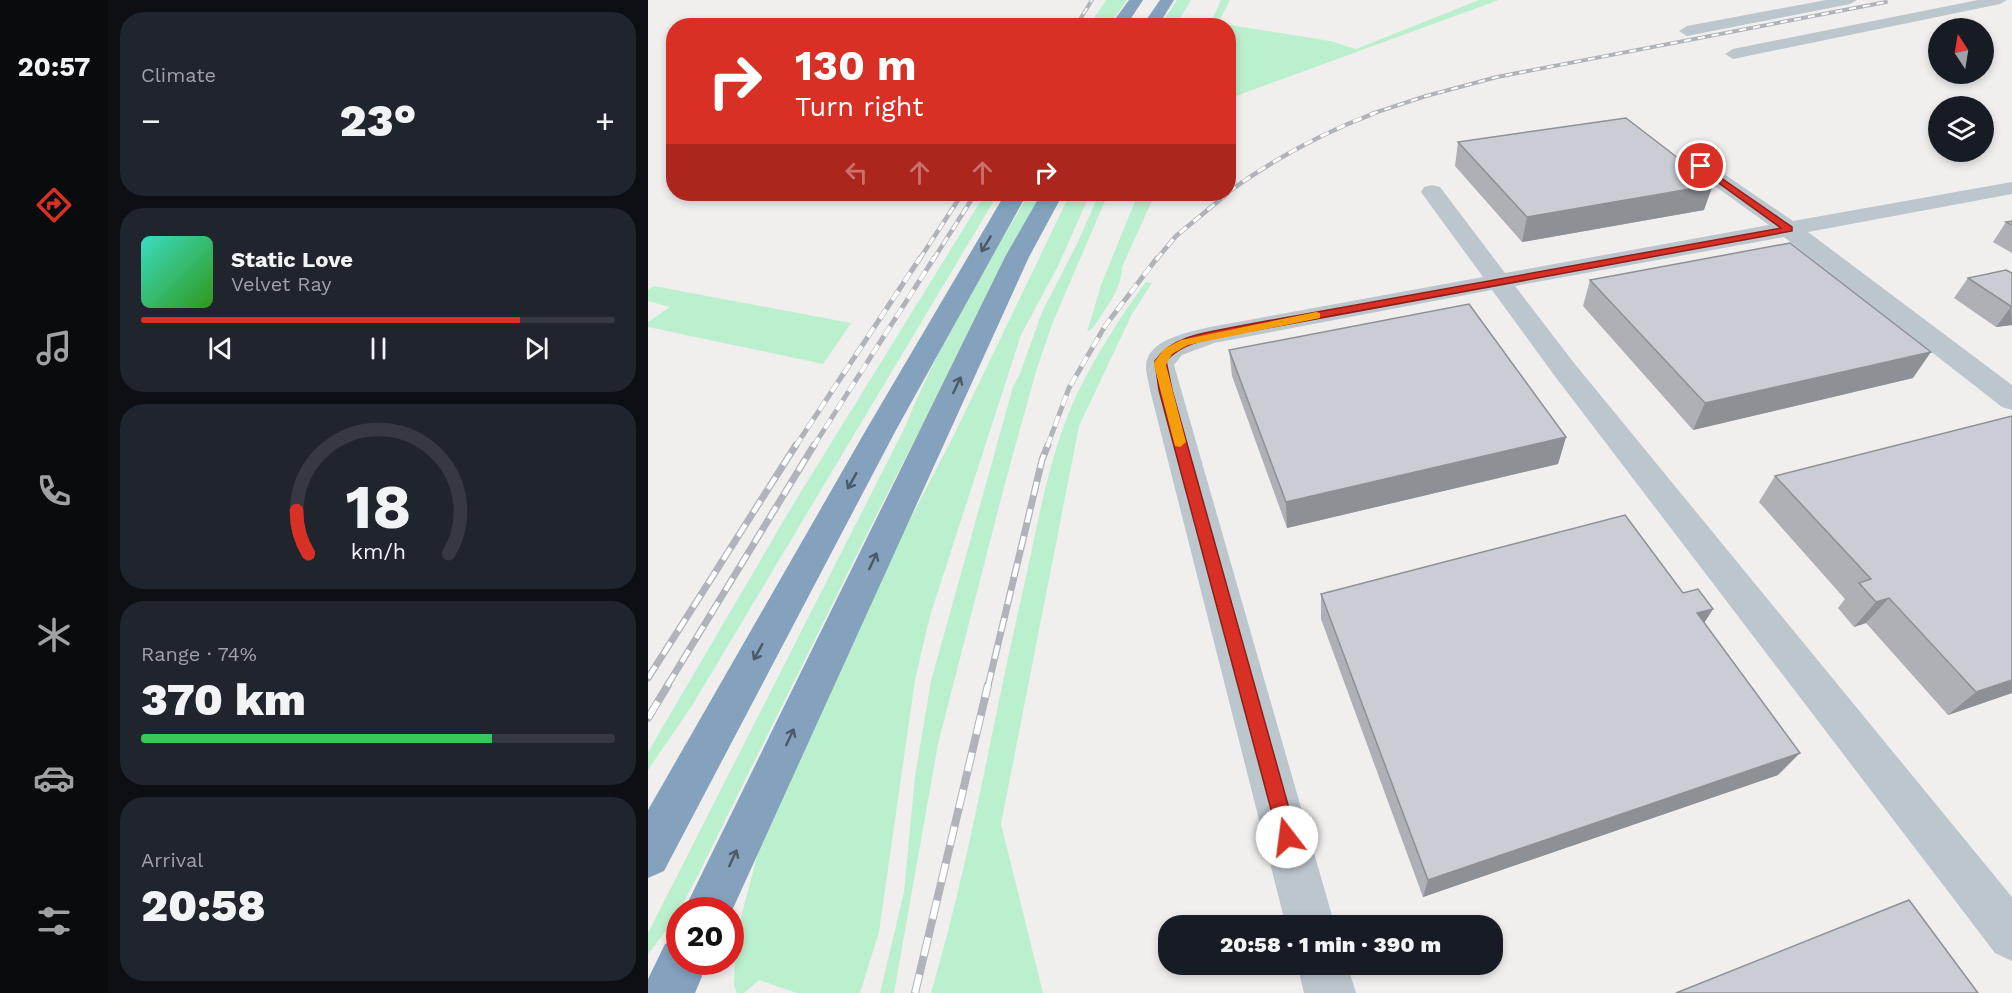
<!DOCTYPE html>
<html lang="en">
<head>
<meta charset="utf-8">
<style>
  :root { --surface:#171b24; --page:#20242c; --text:#f1f3f6; --muted:#9ea1a6; --line:#363941; --accent:#d93025 }
  body { margin:0; font-family:"Work Sans",sans-serif; background:var(--page); color:var(--text); height:100vh; display:flex; flex-direction:column; font-size:22px; white-space:nowrap }
  * { box-sizing:border-box; margin:0 }
  p { font-size:20px; color:var(--muted) }
  .icon { flex:none; width:33px; height:33px; fill:none; stroke:currentColor; stroke-width:2; stroke-linecap:round; stroke-linejoin:round }
  .map { position:relative; flex:1; overflow:hidden }
  .drawer { display:flex; flex-direction:column; gap:12px; padding:12px; background:#0d0f14; width:540px }
  .drawer>* { flex:none }
  .top-card { position:absolute; left:18px; top:18px; width:570px; height:183px; border-radius:24px; box-shadow:0 3px 9px #0003; background:#d93025; color:#fff; overflow:hidden }
  .needle { width:39px; rotate:348deg }
  .tools { position:absolute; left:1280px; top:18px; display:grid; gap:12px }
  .tools a { display:grid; place-items:center; width:66px; height:66px; border-radius:50%; background:var(--surface); box-shadow:0 3px 9px #0003; font-size:30px }
  .speed { position:absolute; left:18px; top:897px; display:flex; gap:12px; font-size:30px; font-weight:700; text-align:center }
  .speed>* { display:grid; place-content:center; width:78px; height:78px; border-radius:50%; background:var(--surface); box-shadow:0 3px 9px #0003; line-height:1 }
  .speed .limit { border:9px solid #d22; background:#fff; color:#111 }
  .pin { position:absolute; display:grid; place-items:center; width:51px; height:51px; color:#fff; margin:-26px; border:3px solid #fff; border-radius:50%; box-shadow:0 2px 6px #0007 }
  .me { position:absolute; width:66px; margin:-33px; rotate:345deg; stroke-linejoin:round; filter:drop-shadow(0 0 4px #0008) }
  .turn { display:flex; align-items:center; gap:21px; height:126px; padding:0 30px; font-size:27px }
  .turn .icon { width:78px; height:78px; stroke-width:2.5 }
  .turn b { display:block; font-size:42px; line-height:51px }
  .lanes { display:flex; align-items:center; height:57px; padding:0 30px; background:#0003; justify-content:center; gap:30px; direction:ltr }
  .lanes .off { opacity:.35 }
  .big { font-size:45px; font-weight:800; line-height:1.1 }
  .drawer .card { flex:1; display:flex; flex-direction:column; justify-content:center; gap:9px; min-width:0; padding:0 21px; border-radius:24px; background:var(--page) }
  .drawer .dial { align-items:center; gap:0 }
  .dial svg { height:156px; overflow:visible; fill:none; stroke:var(--line); stroke-width:7; stroke-linecap:round; text-anchor:middle }
  .dial text { fill:var(--text); stroke:none }
  .song { display:flex; align-items:center; gap:18px }
  .cover { width:72px; height:72px; border-radius:9px; background:linear-gradient(135deg,hsl(170 70% 55%),hsl(110 70% 35%)) }
  .played { height:6px; border-radius:3px; background:linear-gradient(90deg,var(--accent) 80%,var(--line) 80%) }
  .keys { display:flex; justify-content:space-around; direction:ltr }
  .heat { display:flex; justify-content:space-between; align-items:center; font-size:33px; direction:ltr }
  .charge { height:9px; border-radius:4px; background:linear-gradient(90deg,#34c759 74%,var(--line) 0) }
  .trip { position:absolute; left:510px; top:915px; width:345px; height:60px; border-radius:24px; background:var(--surface); box-shadow:0 3px 9px #0003; font-weight:800; line-height:60px; text-align:center }
  main { display:flex; flex:1; min-height:0 }
  .tab-bar { display:flex; flex-direction:column; width:108px; justify-content:space-around; align-items:center; background:#090b0e; color:var(--muted) }
  .tab-bar .icon { width:42px; height:42px }
  .tab-bar .active { color:var(--accent) }
  .tab-bar b { font-size:27px; color:var(--text) }
  .map>svg:first-child { display:block }
  .green { fill:#bbf0ce }
  .lines { fill:none; stroke-linecap:round; stroke-linejoin:round }
  .minor { fill:#bcc6cd; fill-rule:evenodd }
  .highway { fill:#84a2be; fill-rule:evenodd }
  .rail-far4-casing { stroke:#b0b3b9; stroke-width:4 }
  .rail-far3-casing { stroke:#b0b3b9; stroke-width:4.5 }
  .rail-far2-casing { stroke:#b0b3b9; stroke-width:5 }
  .rail-far1-casing { stroke:#b0b3b9; stroke-width:7 }
  .rail-casing { stroke:#b0b3b9; stroke-width:8 }
  .rail-far4 { stroke:#fff; stroke-width:2; stroke-dasharray:7; stroke-linecap:butt }
  .rail-far3 { stroke:#fff; stroke-width:3; stroke-dasharray:9; stroke-linecap:butt }
  .rail-far2 { stroke:#fff; stroke-width:4; stroke-dasharray:11; stroke-linecap:butt }
  .rail-far1 { stroke:#fff; stroke-width:4.5; stroke-dasharray:14; stroke-linecap:butt }
  .rail { stroke:#fff; stroke-width:6; stroke-dasharray:19; stroke-linecap:butt }
  .wall { fill:#aeb0b5 }
  .shaded-wall { fill:#8d9094 }
  .building { fill:#cacdd3; stroke:#8d9094; stroke-width:1.5 }
  .oneway { stroke:#4c5a66 }
  .route { fill:#d93025; stroke:#8d1f18; stroke-width:1.5 }
  .slow { fill:#f59e0b }
</style>
</head>
<body>
<main>
<nav class="tab-bar">
<b>20:57</b>
<svg class="icon active" aria-label="directions" viewBox="0 0 24 24"><path d="M12 3l9 9-9 9-9-9zM9 14v-3h6M13 9l2 2-2 2"/></svg>
<svg class="icon" aria-label="music" viewBox="0 0 24 24"><path d="M9 18V5l10-2v13"/><circle cx="6" cy="18" r="3"/><circle cx="16" cy="16" r="3"/></svg>
<svg class="icon" aria-label="phone" viewBox="0 0 24 24"><path d="M5 4h4l2 5-3 2q2 4 5 5l2-3 5 2v4C11 20 4 13 5 4z"/></svg>
<svg class="icon" aria-label="climate" viewBox="0 0 24 24"><path d="M12 3v18M4 7l16 10M4 17L20 7"/></svg>
<svg class="icon" aria-label="car" viewBox="0 0 24 24"><path d="M5 17H2v-5l4-1 3-4h7l3 4 3 1v5h-3M9 17h6M6 11h13"/><circle cx="7" cy="17" r="2"/><circle cx="17" cy="17" r="2"/></svg>
<svg class="icon" aria-label="filters" viewBox="0 0 24 24"><path d="M4 7h16M4 17h16"/><circle cx="9" cy="7" r="2"/><circle cx="15" cy="17" r="2"/></svg>
</nav>
<section class="drawer">
<div class="card"><p>Climate</p>
<div class="heat"><a>−</a><b class="big">23°</b><a>+</a></div>
</div>
<div class="card">
<div class="song"><i class="cover"></i><div><b>Static Love</b><p>Velvet Ray</p></div></div>
<div class="played"></div>
<div class="keys"><svg class="icon" aria-label="previous" viewBox="0 0 24 24"><path d="M18 5L8 12l10 7zM5 5v14"/></svg><svg class="icon" aria-label="pause" viewBox="0 0 24 24"><path d="M8 5v14M16 5v14"/></svg><svg class="icon" aria-label="next" viewBox="0 0 24 24"><path d="M6 5l10 7-10 7zM19 5v14"/></svg></div>
</div>
<div class="card dial"><svg viewBox="0 0 100 80">
<path d="M14 69A42 42 0 1 1 86 69"/>
<path d="M14 69A42 42 0 0 1 8 47" stroke="#d93025"/>
<text x="50" y="56" font-size="32" font-weight="700">18</text>
<text x="50" y="72" font-size="11">km/h</text>
</svg></div>
<div class="card"><p>Range · 74%</p><b class="big">370 km</b><div class="charge"></div></div>
<div class="card"><p>Arrival</p><b class="big">20:58</b></div>
</section>
<div class="map">
<svg width="1364" height="993" viewBox="0 0 1364 993">
  <rect width="100%" height="100%" fill="#f1eeee"/>
  <path class="green" d="M 458,0 L 479,0 L 461,25 L 441,25 Z
    M 529,0 L 543,0 L 528,25 L 512,25 Z
    M 573,0 L 582,0 L 570,23 L 682,41 L 708,49 L 831,0 L 851,0 L 585,97 L 581,101 L 580,26 L 562,25 Z
    M 337,194 L 350,194 L 45,704 L 0,770 L 0,752 L 146,503 Z
    M 381,194 L 393,194 L 234,504 L 49,877 L 26,920 L 0,954 L 0,933 L 256,429 C 290,346 336,270 381,194 Z
    M 422,194 L 442,194 L 410,266 L 373,335 L 282,616 L 267,680 L 231,932 L 212,993 L 149,993 L 111,980 L 96,993 L 89,993 L 86,986 L 87,940 L 112,845 L 242,558 L 305,437 Z
    M 451,194 L 460,194 L 405,322 L 389,368 L 357,483 L 290,744 L 246,993 L 232,993 L 256,892 L 267,776 L 283,681 L 365,387 L 372,374 L 394,312 L 429,244 Z
    M 490,194 L 507,194 L 474,267 C 474,289 457,309 445,328 L 439,332 L 453,285 Z
    M 498,282 L 504,283 L 484,314 L 431,426 L 353,824 L 395,993 L 283,993 C 321,864 343,731 373,599 C 389,531 399,458 429,394 C 448,355 472,317 498,282 Z
    M 6,286 L 203,323 L 175,364 L 0,327 L 0,322 L 22,307 L 0,301 L 0,290 Z"/>
  <g class="lines">
    <path class="minor" d="M 1178,0 L 1209,0 L 1202,4 L 1039,36 L 1031,31 L 1039,26 Z
      M 1330,0 L 1359,0 L 1352,4 L 1085,59 L 1077,54 L 1085,49 Z
      M 1053,161 L 1060,163 L 1145,221 L 1364,182 L 1364,194 L 1160,232 L 1364,385 L 1364,410 L 1354,407 L 1136,237 L 867,286 L 926,363 L 1364,897 L 1364,961 L 1347,953 L 906,375 L 844,290 L 566,343 L 534,355 L 526,365 L 687,926 L 638,926 L 502,390 C 501,383 498,374 498,367 C 498,339 542,332 562,327 L 835,277 L 773,192 L 776,187 L 784,185 L 792,187 L 857,273 L 1121,225 L 1046,171 L 1043,167 L 1046,163 Z
      M 649,964 L 699,964 L 708,993 L 656,993 Z"/>
    <path class="highway" d="M 481,0 L 495,0 L 478,26 L 462,26 Z
      M 512,0 L 526,0 L 510,26 L 494,26 Z
      M 357,194 L 379,194 L 248,430 L 16,871 L 0,878 L 0,810 L 218,430 Z
      M 393,194 L 415,194 L 381,257 L 82,915 L 82,910 L 36,910 L 357,257 Z
      M 32,938 L 32,962 L 60,962 L 47,993 L 0,993 L 0,979 L 17,944 Z"/>
    <g class="rail-far4-casing">
      <path id="rail-far4" d="M 428,26 L 444,0
        M 723,114 L 778,96 L 849,77 L 1238,2"/>
    </g>
    <g class="rail-far3-casing">
      <path id="rail-far3" d="M 580,192 C 626,159 674,133 727,113
        M 271,260 L 314,194
        M 285,260 L 327,194
        M 508,260 L 528,236 L 579,194"/>
    </g>
    <g class="rail-far2-casing">
      <path id="rail-far2" d="M 147,447 L 272,258
        M 165,447 L 286,258
        M 399,447 L 421,388 L 457,326 L 509,258"/>
    </g>
    <g class="rail-far1-casing">
      <path id="rail-far1" d="M 0,678 L 148,445
        M 19,686 L 166,445
        M 340,686 L 394,460 L 400,445"/>
    </g>
    <g class="rail-casing">
      <path id="rail" d="M 0,718 L 20,685
        M 267,993 L 340,685"/>
    </g>
    <use href="#rail-far4" class="rail-far4"/>
    <use href="#rail-far3" class="rail-far3"/>
    <use href="#rail-far2" class="rail-far2"/>
    <use href="#rail-far1" class="rail-far1"/>
    <use href="#rail" class="rail"/>
  </g>
  <path class="wall" d="M 810,142 L 1056,210 L 874,242 L 807,166 Z
    M 1364,221 L 1364,253 L 1345,242 L 1358,222 Z
    M 1364,273 L 1364,325 L 1348,327 L 1306,298 L 1320,278 Z
    M 942,280 L 1265,378 L 1045,430 L 935,306 Z
    M 581,350 L 918,437 L 910,464 L 639,528 L 584,376 Z
    M 1127,476 L 1364,693 L 1300,715 L 1218,623 L 1206,627 L 1190,608 L 1197,599 L 1111,502 Z
    M 1035,593 L 1065,609 L 1056,623 L 1130,775 L 775,897 L 673,619 L 673,594 Z"/>
  <path class="shaded-wall" d="M 1065,185 L 1056,210 L 874,242 L 879,217 Z
    M 1363,307 L 1364,325 L 1348,327 Z
    M 1283,352 L 1265,378 L 1045,430 L 1057,403 Z
    M 918,437 L 910,464 L 639,528 L 638,502 Z
    M 1241,598 L 1218,623 L 1206,627 L 1228,602 Z
    M 1065,609 L 1049,634 L 1049,613 Z
    M 1364,680 L 1364,693 L 1300,715 L 1328,692 Z
    M 1152,753 L 1130,775 L 775,897 L 780,880 Z"/>
  <path class="building" d="M 978,118 L 1065,185 L 879,217 L 810,142 Z
    M 1364,221 L 1364,225 L 1358,222 Z
    M 1142,243 L 1283,352 L 1057,403 L 942,280 Z
    M 1358,270 L 1364,273 L 1364,307 L 1320,278 Z
    M 821,304 L 918,437 L 638,502 L 581,350 Z
    M 1364,416 L 1364,680 L 1328,692 L 1241,598 L 1228,602 L 1211,583 L 1223,579 L 1127,476 Z
    M 977,515 L 1035,593 L 1050,589 L 1065,609 L 1049,613 L 1152,753 L 780,880 L 673,594 Z
    M 1261,900 L 1330,993 L 1028,993 Z"/>
  <defs><path id="oneway-shaft" d="M-6 0H5M1.5-3L5.5 0L1.5 3" fill="none" stroke-width="1.6" stroke-linecap="round" stroke-linejoin="round" transform="scale(1.5)"/></defs>
  <g class="oneway">
    <use href="#oneway-shaft" transform="translate(338 244) rotate(121)"/>
    <use href="#oneway-shaft" transform="translate(309 385) rotate(-65)"/>
    <use href="#oneway-shaft" transform="translate(204 481) rotate(119)"/>
    <use href="#oneway-shaft" transform="translate(225 561) rotate(-65)"/>
    <use href="#oneway-shaft" transform="translate(110 652) rotate(119)"/>
    <use href="#oneway-shaft" transform="translate(142 737) rotate(-65)"/>
    <use href="#oneway-shaft" transform="translate(85 858) rotate(-65)"/>
  </g>
  <path class="route" d="M 1053,164 L 1144,227 L 1144,231 L 597,332 C 571,338 536,339 518,361 L 524,390 L 649,837 L 646,843 L 639,846 L 632,843 L 511,390 L 507,361 C 526,333 566,332 597,325 L 1133,228 L 1050,168 L 1050,165 Z"/>
  <path class="slow" d="M 668,312 L 672,313 L 672,318 L 540,345 L 524,354 L 518,365 L 538,442 L 532,447 L 527,446 L 506,365 L 507,361 L 516,349 L 533,340 Z"/>
</svg>
<div class="tools">
<a><svg class="needle" viewBox="-14 -14 28 28"><path d="M0-13l5 13h-10z" fill="#e53935"/><path d="M0 13l5-13h-10z" fill="#9ea1a6"/></svg></a>
<a><svg class="icon" aria-label="layers" viewBox="0 0 24 24"><path d="M12 4l9 5-9 5-9-5zM3 14l9 5 9-5"/></svg></a>
</div>
<div class="speed"><div class="limit">20</div></div>
<div class="pin" style="left:1053px;top:166px;background:#d93025"><svg class="icon" aria-label="arrive" viewBox="0 0 24 24"><path d="M6 21V4h12l-3 4 3 4H6"/></svg></div>
<svg class="me" style="left:639px;top:837px" viewBox="-20 -20 40 40"><circle r="19" fill="#fff"/><path d="M0-13L10 11 0 6-10 11z" fill="#d93025"/></svg>
<div class="trip">20:58 · 1 min · 390 m</div>
<div class="top-card">
<div class="turn"><svg class="icon" aria-label="right" viewBox="0 0 24 24"><path d="M7 20v-9h11M14 6l5 5-5 5"/></svg><div><b>130 m</b>Turn right</div></div>
<div class="lanes"><svg class="icon off" aria-label="left" viewBox="0 0 24 24"><path d="M17 20v-9H6M10 6l-5 5 5 5"/></svg><svg class="icon off" aria-label="ahead" viewBox="0 0 24 24"><path d="M12 20V5M6 11l6-6 6 6"/></svg><svg class="icon off" aria-label="ahead" viewBox="0 0 24 24"><path d="M12 20V5M6 11l6-6 6 6"/></svg><svg class="icon" aria-label="right" viewBox="0 0 24 24"><path d="M7 20v-9h11M14 6l5 5-5 5"/></svg></div>
</div>
</div>
</main>
</body>
</html>
